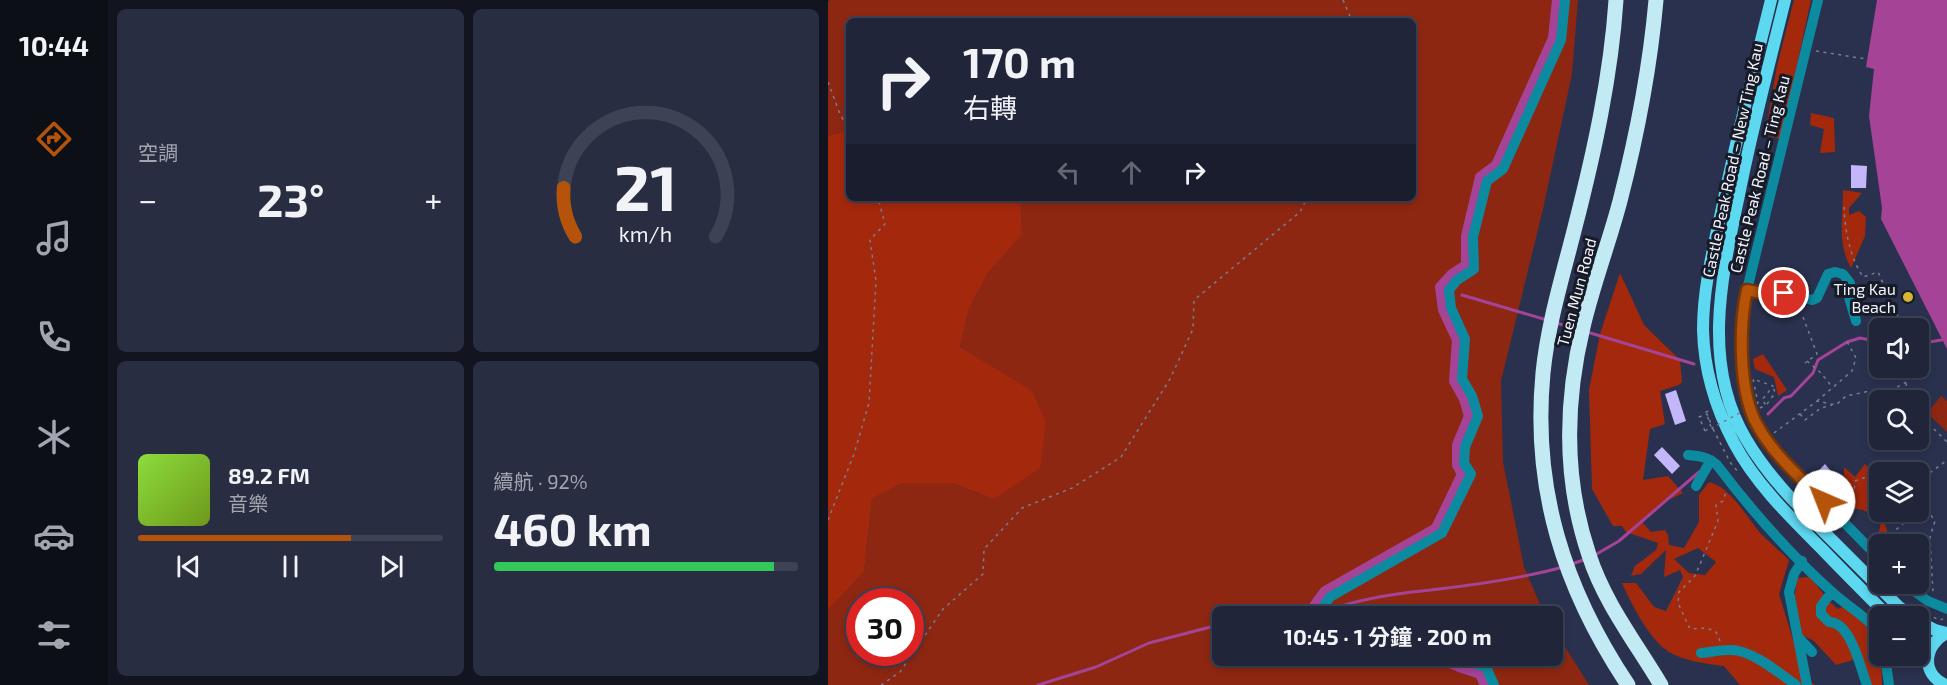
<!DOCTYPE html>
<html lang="zh-TW">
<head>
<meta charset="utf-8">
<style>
  :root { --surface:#20253a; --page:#282d42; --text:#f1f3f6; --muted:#a2a5af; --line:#3d4254; --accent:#b45309 }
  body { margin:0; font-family:"Exo 2","Noto Sans TC",sans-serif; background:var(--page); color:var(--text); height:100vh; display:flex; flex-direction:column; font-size:22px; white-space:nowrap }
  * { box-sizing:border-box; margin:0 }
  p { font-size:20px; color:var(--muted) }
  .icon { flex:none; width:33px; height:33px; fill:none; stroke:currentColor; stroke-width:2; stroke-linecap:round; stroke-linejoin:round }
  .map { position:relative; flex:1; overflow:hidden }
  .details { display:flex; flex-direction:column; gap:9px; padding:9px; background:#121420; width:720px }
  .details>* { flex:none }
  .banner { position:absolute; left:18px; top:18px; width:570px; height:183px; border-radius:9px; box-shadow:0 3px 9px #0003,0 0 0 2px var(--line); background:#20253a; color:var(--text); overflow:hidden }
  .fabs { position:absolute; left:1041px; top:318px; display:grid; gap:12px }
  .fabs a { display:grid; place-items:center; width:60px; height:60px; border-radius:9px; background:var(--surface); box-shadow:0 3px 9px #0003,0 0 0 2px var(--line); font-size:30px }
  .speed { position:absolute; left:18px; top:588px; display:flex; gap:12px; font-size:30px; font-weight:700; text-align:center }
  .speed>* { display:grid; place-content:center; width:78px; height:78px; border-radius:50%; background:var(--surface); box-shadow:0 3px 9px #0003,0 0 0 2px var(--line); line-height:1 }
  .speed .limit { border:9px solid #d22; background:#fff; color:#111 }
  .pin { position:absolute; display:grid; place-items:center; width:51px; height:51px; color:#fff; margin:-26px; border:3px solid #fff; border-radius:50%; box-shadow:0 2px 6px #0007 }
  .me { position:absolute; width:66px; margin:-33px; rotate:316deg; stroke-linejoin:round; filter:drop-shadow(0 0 4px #0008) }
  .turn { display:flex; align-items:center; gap:21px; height:126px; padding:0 18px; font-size:27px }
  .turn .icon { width:78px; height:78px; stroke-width:2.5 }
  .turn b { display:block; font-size:42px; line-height:51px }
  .lanes { display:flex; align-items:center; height:57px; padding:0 18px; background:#0003; justify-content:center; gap:30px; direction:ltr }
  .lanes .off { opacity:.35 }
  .big { font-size:45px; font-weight:700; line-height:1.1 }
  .details .card { flex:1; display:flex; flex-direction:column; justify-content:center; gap:9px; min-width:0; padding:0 21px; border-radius:9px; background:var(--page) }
  .details .dial { align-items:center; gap:0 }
  .dial svg { height:156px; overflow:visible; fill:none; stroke:var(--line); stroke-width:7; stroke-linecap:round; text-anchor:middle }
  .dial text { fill:var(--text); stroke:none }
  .song { display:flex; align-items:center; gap:18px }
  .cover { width:72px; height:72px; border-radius:9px; background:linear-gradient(135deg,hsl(90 70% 55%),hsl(80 70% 35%)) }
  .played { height:6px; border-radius:3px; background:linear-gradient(90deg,var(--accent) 70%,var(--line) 70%) }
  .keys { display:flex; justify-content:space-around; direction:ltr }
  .heat { display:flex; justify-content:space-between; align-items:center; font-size:33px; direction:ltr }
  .charge { height:9px; border-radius:4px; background:linear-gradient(90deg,#34c759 92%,var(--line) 0) }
  .details .tiles { flex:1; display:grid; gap:9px; grid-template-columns:repeat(2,1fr) }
  .trip { position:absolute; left:384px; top:606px; width:351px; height:60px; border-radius:9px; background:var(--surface); box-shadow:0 3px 9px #0003,0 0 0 2px var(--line); font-weight:700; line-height:60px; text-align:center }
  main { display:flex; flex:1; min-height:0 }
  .menu { display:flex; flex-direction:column; width:108px; justify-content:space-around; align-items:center; background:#0d0f17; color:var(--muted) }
  .menu .icon { width:42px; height:42px }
  .menu .current { color:var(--accent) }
  .menu b { font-size:27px; color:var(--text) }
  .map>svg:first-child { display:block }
  .green { fill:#8d2712; fill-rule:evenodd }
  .forest { fill:#a4280c; fill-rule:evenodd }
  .water { fill:#a54397 }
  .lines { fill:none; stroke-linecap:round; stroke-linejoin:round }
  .stream { stroke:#a54397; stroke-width:3 }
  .canal { stroke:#a54397; stroke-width:10 }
  .building { fill:#c4b6fb }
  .path { stroke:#787d92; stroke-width:1.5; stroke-dasharray:3 4.5; stroke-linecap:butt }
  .minor { stroke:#0c8ba0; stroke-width:10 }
  .major { stroke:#5dd8f1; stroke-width:12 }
  .highway { stroke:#c1eaf4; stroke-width:15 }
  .path-bridge { stroke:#787d92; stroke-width:1.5; stroke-dasharray:3 4.5; stroke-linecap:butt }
  .minor-bridge { stroke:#0c8ba0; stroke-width:10 }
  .route-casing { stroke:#753606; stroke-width:15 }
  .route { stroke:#b45309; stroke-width:10 }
  .poi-dot { fill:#d6b534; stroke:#171a27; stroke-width:2 }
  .labels { text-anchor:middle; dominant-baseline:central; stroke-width:6; stroke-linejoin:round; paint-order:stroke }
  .street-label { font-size:16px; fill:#f2f4fc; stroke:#171a27 }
  .poi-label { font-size:16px; fill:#f2f4fc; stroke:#171a27; text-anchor:end }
</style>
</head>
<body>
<main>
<nav class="menu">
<b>10:44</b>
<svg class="icon current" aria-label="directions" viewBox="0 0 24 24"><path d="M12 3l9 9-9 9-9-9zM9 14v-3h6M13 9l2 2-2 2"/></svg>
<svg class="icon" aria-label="music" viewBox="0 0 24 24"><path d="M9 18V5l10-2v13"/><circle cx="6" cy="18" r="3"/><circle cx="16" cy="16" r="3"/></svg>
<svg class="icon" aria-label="phone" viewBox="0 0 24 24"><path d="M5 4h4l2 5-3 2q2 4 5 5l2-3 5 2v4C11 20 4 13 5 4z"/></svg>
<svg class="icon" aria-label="climate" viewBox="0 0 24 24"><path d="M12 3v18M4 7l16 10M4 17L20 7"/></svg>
<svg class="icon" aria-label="car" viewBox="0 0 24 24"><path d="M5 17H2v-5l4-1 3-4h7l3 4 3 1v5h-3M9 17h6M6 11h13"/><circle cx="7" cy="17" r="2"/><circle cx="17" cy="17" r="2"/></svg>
<svg class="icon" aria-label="filters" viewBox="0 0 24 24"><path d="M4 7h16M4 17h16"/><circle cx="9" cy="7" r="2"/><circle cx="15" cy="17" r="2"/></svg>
</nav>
<section class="details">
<div class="tiles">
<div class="card"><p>空調</p>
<div class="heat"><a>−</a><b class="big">23°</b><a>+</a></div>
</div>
<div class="card dial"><svg viewBox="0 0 100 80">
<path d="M14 69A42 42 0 1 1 86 69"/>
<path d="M14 69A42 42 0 0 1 8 44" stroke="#b45309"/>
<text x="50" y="56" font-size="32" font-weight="700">21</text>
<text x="50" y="72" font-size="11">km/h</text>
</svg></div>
<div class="card">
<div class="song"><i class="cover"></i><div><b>89.2 FM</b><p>音樂</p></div></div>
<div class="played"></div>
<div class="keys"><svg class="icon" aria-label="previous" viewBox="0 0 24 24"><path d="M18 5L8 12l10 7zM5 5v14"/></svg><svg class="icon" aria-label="pause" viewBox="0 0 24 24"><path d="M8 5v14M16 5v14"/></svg><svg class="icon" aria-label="next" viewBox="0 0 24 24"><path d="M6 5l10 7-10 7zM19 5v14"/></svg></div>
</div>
<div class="card"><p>續航 · 92%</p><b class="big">460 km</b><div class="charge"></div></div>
</div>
</section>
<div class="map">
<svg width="1119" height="685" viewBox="0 0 1119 685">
  <rect width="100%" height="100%" fill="#2a314e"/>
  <path class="green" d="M 2,0 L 750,0 L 744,74 L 715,209 L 673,381 L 675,462 L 696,567 L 717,616 L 394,616 L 394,656 L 724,656 L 725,628 L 761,685 L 0,685 L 0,610 L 36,572 L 44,499 L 75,483 L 124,483 L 166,499 L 165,368 L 132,347 L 141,309 L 160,273 L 194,235 L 193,198 L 585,198 L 585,21 L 21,21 L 21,130 L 0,136 L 0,2 ZM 32,602 L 82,602 L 82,652 L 32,652 Z
    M 1113,396 L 1119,401 L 1119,432 L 1099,413 Z"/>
  <path class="forest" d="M 966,0 L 983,0 L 953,139 L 937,135 L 949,66 Z
    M 983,113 L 1006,118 L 1007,152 L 992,153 L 996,129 L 982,125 Z
    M 21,130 L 21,198 L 193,198 L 194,235 L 160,273 L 141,309 L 132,347 L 204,391 L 218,422 L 212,468 L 166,499 L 124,483 L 75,483 L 44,499 L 36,572 L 0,610 L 0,136 Z
    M 1015,190 L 1034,193 L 1021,208 L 1021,215 L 1031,211 L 1038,217 L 1037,236 L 1023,268 C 1009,243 1015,218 1015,190 Z
    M 792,273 L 816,325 L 852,360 L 854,382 L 851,385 L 832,391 L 837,424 L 822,429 L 815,480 L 840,476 L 855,493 L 834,503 L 814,522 L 823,532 L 837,530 L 840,535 L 841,545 L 856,548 L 871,522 L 871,495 L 881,482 C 904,488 918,517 933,534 C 942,543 952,551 961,560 L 951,594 L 977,679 L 987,685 L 912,685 L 896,666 C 879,664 856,661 841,652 C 821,639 804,605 794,583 L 808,583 L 826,607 L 838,611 L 855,577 L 852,570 L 836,577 L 838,550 L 813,574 L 803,576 L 807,566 L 828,550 L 830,543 L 798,532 L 794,526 L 785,526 L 764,489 L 761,390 L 772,334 ZM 870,548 L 888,562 L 877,575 L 861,573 L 846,559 Z
    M 935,354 L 959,390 L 950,396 L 946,377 L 927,369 L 925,359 Z
    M 1037,464 L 1051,477 L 1051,493 L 1046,497 L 1055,517 L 1062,541 L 1069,544 L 1055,544 L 1050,539 L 1053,520 L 1035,510 L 1018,507 L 992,476 L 1016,483 L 1016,467 L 1027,477 Z
    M 981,577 C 994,589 996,598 1010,609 L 1018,605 L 1048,637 L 1052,656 L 1053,656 L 1054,685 L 1041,685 L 1028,659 L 1008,665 L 986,641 L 974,635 L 966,602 L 969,578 Z"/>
  <path class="water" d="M 1049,0 L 1119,0 L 1119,349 L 1053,219 L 1054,208 L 1041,116 L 1046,69 L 1038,67 Z"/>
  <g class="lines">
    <path class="stream" d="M 634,295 L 719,320
      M 728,323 L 750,329
      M 759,332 L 866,364
      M 1090,344 L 1119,339
      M 940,414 L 956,398 L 963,396 L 985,373 L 990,360 L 1019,342 L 1032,338 L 1052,342
      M 767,555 L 791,541 L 871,472
      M 744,564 L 758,559
      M 485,616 C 515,603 551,596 584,592 C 631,587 689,580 735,567
      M 210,685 L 268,667 L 321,643 L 394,624"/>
    <path class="canal" d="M 493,616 L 486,606 L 497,591 L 608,528 L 634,474 L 629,465 L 629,445 L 641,416 L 636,399 L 626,381 L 629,340 L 615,310 L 612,287 L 624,274 L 638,265 L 638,236 L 652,177 L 668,165 L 725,38 L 729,0
      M 605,656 L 631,667 L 652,674 L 657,685"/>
  </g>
  <path class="building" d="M 1023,165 L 1039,166 L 1038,188 L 1023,188 Z
    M 848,390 L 858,421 L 847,425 L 837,394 Z
    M 834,447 L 852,466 L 844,474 L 826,455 Z
    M 997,464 L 1016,487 L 1007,495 L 988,473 Z"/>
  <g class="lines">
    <path class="path" d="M 515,0 L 524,21
      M 988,51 L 1038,59
      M 0,82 L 12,114 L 21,130
      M 1016,207 C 1017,231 1022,257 1035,277 L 1050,272 L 1075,328
      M 975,317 L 989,354 L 977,363
      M 979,361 L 993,373 L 1005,388
      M 1079,368 L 1078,382 L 1080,400
      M 989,401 L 1024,371 L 1028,358 L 1017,338
      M 939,404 L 947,393 L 945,386
      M 932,408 L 938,405 L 934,400
      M 1090,413 L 1119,442
      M 972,414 L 977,420 L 993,408 L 1004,405
      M 885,429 L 902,462 L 910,472
      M 877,431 L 883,427 L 878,412 L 881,411
      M 946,433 L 989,401 L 1008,405 L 1018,396 L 1042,391 L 1052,397 L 1078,382
      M 1090,482 L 1119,460
      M 1090,497 L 1107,521 L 1102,537 L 1105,592
      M 1009,500 L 1014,496 L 1026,492 L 1027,481 L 1038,477 L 1052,488
      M 0,520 L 26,454 L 41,403 L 48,281 L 42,240 L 57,224 L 50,198
      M 1051,544 L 1076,523 L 1070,512
      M 892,641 L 888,632 L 879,628 L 862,629 L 850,603 L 851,592 L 867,576 L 875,557 L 890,521 L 888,505 L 895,501 L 898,492
      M 53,685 L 72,672 L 115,609 L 155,574 L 156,549 L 194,508 L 244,488 L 293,457 L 342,379 L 365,329 L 366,300 L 472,212 L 479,198"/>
    <path class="minor" d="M 990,0 L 917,298 C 913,336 910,384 926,420 C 939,447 964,468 985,490 C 1007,513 1029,536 1052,559
      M 919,290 L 947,296 L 956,293 L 984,300 L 989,298 L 1000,274 L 1007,272 L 1015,274 L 1022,283 L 1021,297 L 1028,321
      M 860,455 C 872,456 880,457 889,465 C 923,510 962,554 1004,592 C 1020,607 1039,616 1052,635
      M 868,486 L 883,460
      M 974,561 L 966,574 L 961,592 L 979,685
      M 1004,592 L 993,606 L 993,614 L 1001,622 C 1023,622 1032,667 1039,685
      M 502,616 L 496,606 L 502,597 L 614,533 L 643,474 L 636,463 L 637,447 L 650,416 L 644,396 L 634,379 L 637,339 L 623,308 L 621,290 L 629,280 L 646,269 L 645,237 L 659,181 L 675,169 L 733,40 L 737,0
      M 970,637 L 984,652
      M 873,653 C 886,652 899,648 911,651 C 931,656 951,673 968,685
      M 623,656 L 658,667 L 666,685
      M 1057,656 L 1061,685"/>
    <path class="major" d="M 943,0 C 926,69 908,139 894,208 C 885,249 875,288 875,330 C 876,369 888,409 906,443 C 927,483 961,516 993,548 C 1015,571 1038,594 1060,616
      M 957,0 C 941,65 924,129 911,195 C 894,276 873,363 918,439 C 939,475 968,504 997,533 C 1021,557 1046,582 1071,607 L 1084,616
      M 1090,621 L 1107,630 L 1118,633
      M 1118,685 C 1092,674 1096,644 1119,633"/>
    <path class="highway" d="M 788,0 C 783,76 766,153 747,227 C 735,275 720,323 715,373 C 704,489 736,589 800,685
      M 828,0 C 822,68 809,135 792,201 C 781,243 765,284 755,327 C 737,402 736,481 761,555 C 776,602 808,643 833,685"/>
    <path class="path-bridge" d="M 885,429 L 884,428 L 930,403 L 925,379 L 945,386 L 934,400
      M 877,431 L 871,417 L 879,414 L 884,426
      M 1099,614 L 1111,620 L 1115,619"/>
    <path class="minor-bridge" d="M 1076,584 L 1100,601 L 1119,609"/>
  </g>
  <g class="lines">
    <g class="route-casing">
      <path id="route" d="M 956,293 L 947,296 L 919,290 C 911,325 911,388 927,421 C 943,453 972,477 996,501"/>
    </g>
    <use href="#route" class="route"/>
  </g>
  <circle class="poi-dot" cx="1080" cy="297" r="6"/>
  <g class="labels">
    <g class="street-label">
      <text transform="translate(904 160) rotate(-78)">Castle Peak Road – New Ting Kau</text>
      <text transform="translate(931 174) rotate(-76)">Castle Peak Road – Ting Kau</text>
      <text transform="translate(748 292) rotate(-75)">Tuen Mun Road</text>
    </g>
    <g class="poi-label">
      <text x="1068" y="288">Ting Kau<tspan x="1068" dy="18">Beach</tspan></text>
    </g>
  </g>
</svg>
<div class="fabs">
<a><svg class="icon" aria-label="sound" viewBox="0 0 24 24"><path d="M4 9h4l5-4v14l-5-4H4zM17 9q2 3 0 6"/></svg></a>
<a><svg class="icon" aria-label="search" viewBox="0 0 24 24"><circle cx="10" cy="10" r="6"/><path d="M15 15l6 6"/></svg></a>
<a><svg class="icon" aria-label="layers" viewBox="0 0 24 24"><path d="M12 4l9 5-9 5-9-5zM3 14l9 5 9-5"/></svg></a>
<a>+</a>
<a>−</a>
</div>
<div class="speed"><div class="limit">30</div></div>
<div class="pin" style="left:956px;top:293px;background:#d93025"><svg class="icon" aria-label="arrive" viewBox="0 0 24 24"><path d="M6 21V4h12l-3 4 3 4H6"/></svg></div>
<svg class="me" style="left:996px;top:501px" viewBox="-20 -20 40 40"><circle r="19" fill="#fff"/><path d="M0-13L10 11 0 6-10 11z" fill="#b45309"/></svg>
<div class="trip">10:45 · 1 分鐘 · 200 m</div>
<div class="banner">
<div class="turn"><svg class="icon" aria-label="right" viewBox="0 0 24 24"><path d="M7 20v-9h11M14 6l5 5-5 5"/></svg><div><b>170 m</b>右轉</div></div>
<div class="lanes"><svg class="icon off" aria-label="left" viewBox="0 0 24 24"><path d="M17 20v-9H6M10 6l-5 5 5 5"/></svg><svg class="icon off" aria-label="ahead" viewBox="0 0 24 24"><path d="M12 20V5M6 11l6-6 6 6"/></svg><svg class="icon" aria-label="right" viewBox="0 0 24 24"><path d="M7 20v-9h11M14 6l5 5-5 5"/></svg></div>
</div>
</div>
</main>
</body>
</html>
